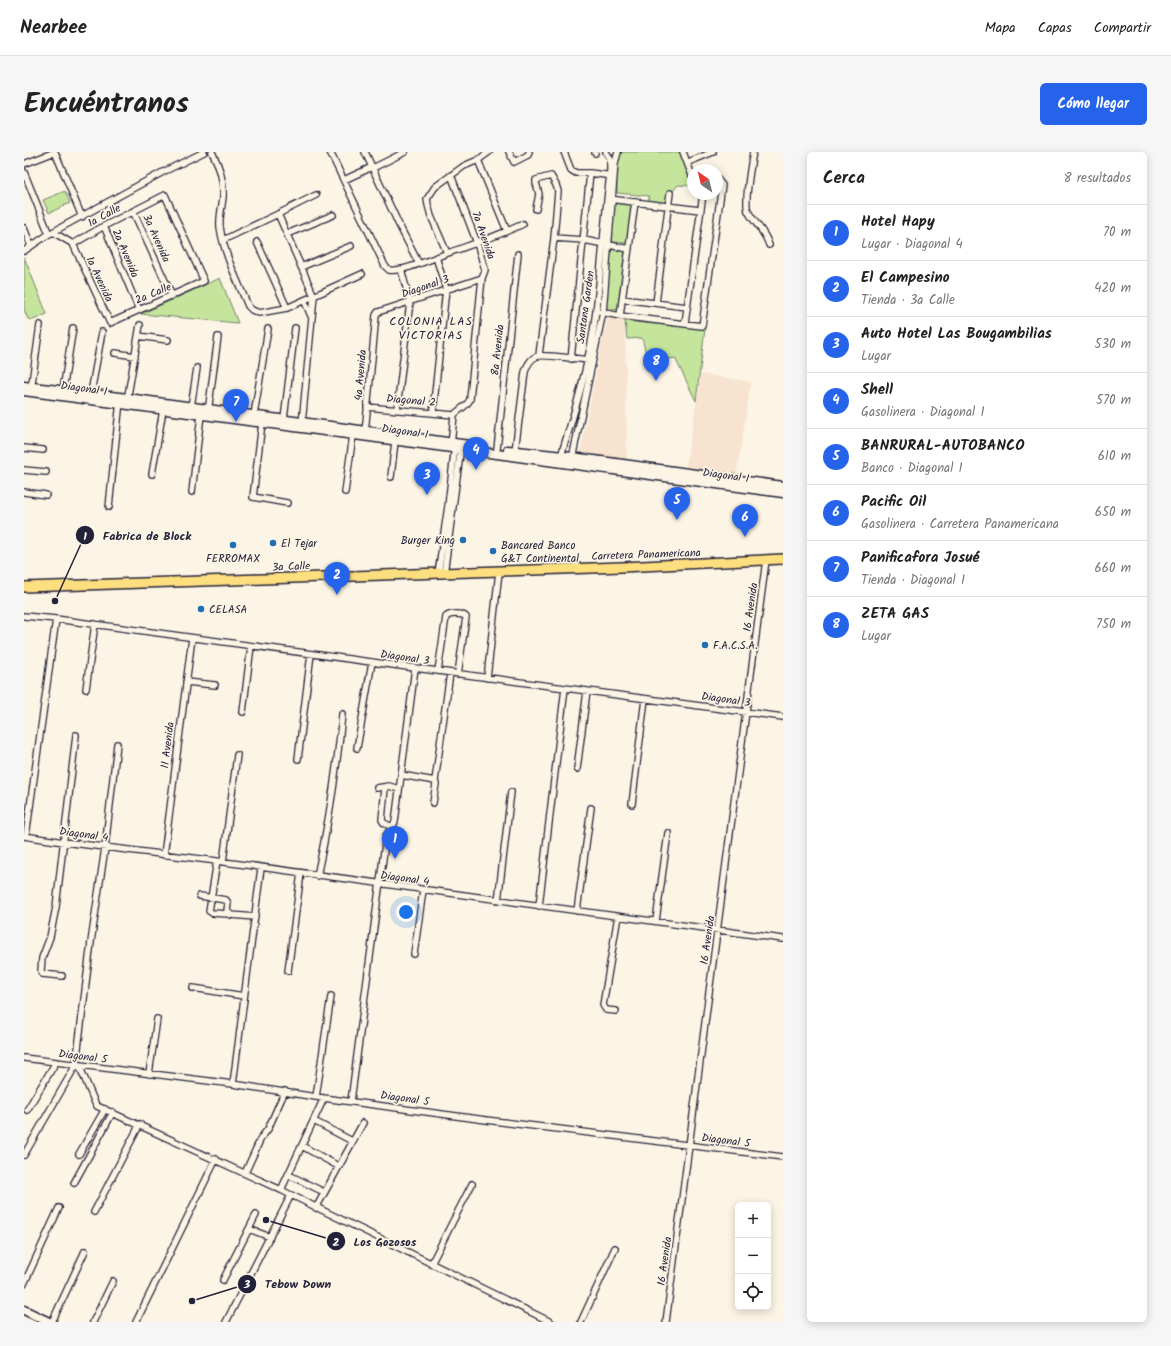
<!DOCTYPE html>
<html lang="es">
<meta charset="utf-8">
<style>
body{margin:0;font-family:Kalam,sans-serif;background:#f6f6f6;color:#222}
.controls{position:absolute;right:12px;bottom:12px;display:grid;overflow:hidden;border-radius:6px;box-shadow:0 2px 10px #0003}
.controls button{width:36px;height:36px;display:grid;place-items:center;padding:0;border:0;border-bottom:1px solid #e0e0e0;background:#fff;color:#222;font:20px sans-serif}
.compass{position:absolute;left:663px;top:12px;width:36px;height:36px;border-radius:50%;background:#fff;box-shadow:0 2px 10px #0003;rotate:325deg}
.you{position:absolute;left:382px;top:760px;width:14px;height:14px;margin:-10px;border:3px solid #fff;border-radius:50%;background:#1a73e8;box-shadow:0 0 0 6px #1a73e833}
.badge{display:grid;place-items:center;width:26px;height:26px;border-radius:50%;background:#2563eb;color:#fff;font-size:13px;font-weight:700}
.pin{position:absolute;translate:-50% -33px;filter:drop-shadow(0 1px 2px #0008)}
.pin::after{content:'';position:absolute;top:21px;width:14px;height:12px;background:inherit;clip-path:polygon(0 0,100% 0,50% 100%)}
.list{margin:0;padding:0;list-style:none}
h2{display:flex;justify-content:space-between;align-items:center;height:52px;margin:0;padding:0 16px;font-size:17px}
h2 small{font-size:13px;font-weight:400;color:#767676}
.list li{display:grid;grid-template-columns:26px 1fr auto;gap:12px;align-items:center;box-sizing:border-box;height:56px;padding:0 16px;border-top:1px solid #e0e0e0}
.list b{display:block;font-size:15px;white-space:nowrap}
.list p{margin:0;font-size:13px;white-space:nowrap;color:#767676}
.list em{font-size:13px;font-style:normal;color:#767676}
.icon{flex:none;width:22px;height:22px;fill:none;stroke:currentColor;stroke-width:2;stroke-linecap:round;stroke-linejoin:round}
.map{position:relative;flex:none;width:759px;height:1170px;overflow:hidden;border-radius:6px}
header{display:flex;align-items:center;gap:24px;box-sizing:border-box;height:56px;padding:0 20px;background:#fff;border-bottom:1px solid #e0e0e0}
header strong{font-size:19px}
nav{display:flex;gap:22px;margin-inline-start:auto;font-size:14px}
.intro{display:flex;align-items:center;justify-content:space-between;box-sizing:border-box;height:96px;padding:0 24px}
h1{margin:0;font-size:28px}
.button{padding:10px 18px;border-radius:6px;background:#2563eb;color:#fff;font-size:14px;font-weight:700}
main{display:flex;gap:24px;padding:0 24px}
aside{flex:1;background:#fff;border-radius:6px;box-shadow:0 2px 10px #0003}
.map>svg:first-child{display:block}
.built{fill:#f7e3cf}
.green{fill:#c5e49c;stroke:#74836c}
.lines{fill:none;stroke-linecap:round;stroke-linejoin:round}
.street-casing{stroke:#22223b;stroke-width:8}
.secondary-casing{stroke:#22223b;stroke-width:11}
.primary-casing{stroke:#22223b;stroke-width:12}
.street{stroke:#fcf5e5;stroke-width:5.5}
.secondary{stroke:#fcf5e5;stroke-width:8}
.primary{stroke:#fedf80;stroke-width:9}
.poi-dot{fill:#1f6fb2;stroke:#fcf5e5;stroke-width:1.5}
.labels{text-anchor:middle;stroke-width:3.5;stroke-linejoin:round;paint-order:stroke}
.street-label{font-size:11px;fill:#22223b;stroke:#fcf5e5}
.poi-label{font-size:11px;fill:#22223b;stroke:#fcf5e5;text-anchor:start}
.neighbourhood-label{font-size:12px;letter-spacing:1px;fill:#22223b;stroke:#fcf5e5}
.leader{fill:none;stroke:#22223b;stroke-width:1.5}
.callout-dot{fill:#22223b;stroke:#fcf5e5;stroke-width:1.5}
.mark-label{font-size:12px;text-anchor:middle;font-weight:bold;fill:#fff}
.callout-label{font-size:12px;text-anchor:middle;font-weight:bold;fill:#22223b;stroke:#fcf5e5;stroke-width:3.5;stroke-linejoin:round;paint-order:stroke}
</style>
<header>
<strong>Nearbee</strong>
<nav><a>Mapa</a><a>Capas</a><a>Compartir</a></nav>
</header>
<div class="intro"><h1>Encuéntranos</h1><a class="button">Cómo llegar</a></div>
<main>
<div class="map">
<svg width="759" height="1170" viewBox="0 0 759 1170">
<rect width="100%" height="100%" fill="#fcf5e5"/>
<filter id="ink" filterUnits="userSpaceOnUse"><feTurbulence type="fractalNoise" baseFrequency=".025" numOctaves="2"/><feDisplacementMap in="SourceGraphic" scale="8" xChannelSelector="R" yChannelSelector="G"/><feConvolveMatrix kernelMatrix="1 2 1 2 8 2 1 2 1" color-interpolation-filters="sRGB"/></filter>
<g filter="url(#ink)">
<path class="built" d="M583,165l18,4 2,139 -47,-7z
M677,222l50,8 -15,96 -51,-8z"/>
<path class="green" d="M594,0h66l9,25v9l-15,-1 -5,6h-5l-1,13 -18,-2v-6l-32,-3 -1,-36z
M41,39l5,12 -21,10 -6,-13z
M590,51l18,2 -5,38 -15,-1z
M587,96l14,2 -7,60 -12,-2z
M0,105l23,57 -14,6 -5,-1 -4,-9z
M196,126l18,45 -97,-9z
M601,169l80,8 -9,72 -21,-43 -27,4 -6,-24 -15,1z"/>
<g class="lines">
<defs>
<path id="street" d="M31,0l27,65
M188,0c7,13 12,30 11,45 -1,10 -4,20 -3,30 4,28 18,54 28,79l4,4 7,3 28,-5 75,-34
M306,0l55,114 4,4c15,2 44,-12 59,-17 25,-9 50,-17 75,-29
M341,0l34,73 20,39
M485,0l5,10 14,-7 1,-3
M540,0l7,18 5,3h14l23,3
M571,0v1
M659,0l10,26
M729,0c-2,12 -9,50 -5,59 6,12 17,20 21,34
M454,8l29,71
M667,9l22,-9
M0,12l31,-12
M349,16l32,-16
M0,20l25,62
M427,23l26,68 8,27 -3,8 -12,121c-2,7 -11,10 -16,16
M320,28l28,-13
M585,47l91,11
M512,57l3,-15 -3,-11v-3l15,-4 5,9 2,6 -4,47 -15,117
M109,59l39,85
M254,62l38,-19
M80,74l35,84
M0,76l7,18
M29,80l20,12 31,-18 61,-31 39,86 -94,42 -37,-79
M263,82l46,-19
M530,86l30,2 45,9
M199,88l55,-26 36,82 -12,128
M233,90l30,66
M0,99l25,-17 114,-62 41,-20
M423,101l-16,-37 -3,-11 -1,-6 8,-12 29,-21 14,-6 11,-8
M277,115l50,-21
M598,147l65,8
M280,148l7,16
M632,151l14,-110
M577,160l19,4 15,-114
M596,164l82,10 20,-141 -5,-6
M661,171l18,-129
M114,184l30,4
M91,201l20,3
M547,207l19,-186
M7,238l9,-65
M39,238l10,-62
M67,241l11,-61
M103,249l13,-76
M167,255l6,-39
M343,255l87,8
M373,257l13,-107 -9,-33
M184,260l10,-75
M409,260l13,-123 -10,-32
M230,263l14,-86
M260,267l11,-91
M238,271l-9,74 34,6
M341,281l11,-118 2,-3 104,-34
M427,293l3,-30
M0,296l19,2
M473,297l21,-195
M491,299l10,-79c2,-7 6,-14 13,-16 7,-2 43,4 53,4
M536,307c15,-48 30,-97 36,-148 6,-45 8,-91 14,-136v-17l-4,-6
M548,307l31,-147 12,-149 3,-11
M0,318l22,2
M128,322l11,-64
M367,325l4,-36
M0,340l22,3
M168,340l9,-77
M321,340l8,-57
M85,355l11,-106
M414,422l10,-68 7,-61
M420,422l17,-127
M0,464l32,3 359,49 368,49
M414,519l8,-54c4,-4 16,-4 20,0l-8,57
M463,526l12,-106
M162,530l29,3
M62,537l9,-65
M219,560l8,-66
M333,596l15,-86
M274,607l13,-105
M553,617l10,-78
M377,623l34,6 1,3 -3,19
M411,629l15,-108
M353,636l12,-2 10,3
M361,636l-3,32 2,3 8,4
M608,652l13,-105
M0,684l40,6 153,19 566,78
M2,684l30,-217
M140,703l28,-217
M193,709l-8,50 3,2 17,1
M199,710l14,-107
M293,724c12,-54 20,-107 25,-162
M176,744l26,4 2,3 -1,8 4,4 24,2
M474,749l13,-109
M515,754l26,-218
M553,759l14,-103
M632,769l12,-88
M390,802l9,-64
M264,819l13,-98
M38,824l-20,-2 -1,-3 1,-13 8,-21 6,-30 20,-172
M169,836l51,8
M592,859l-10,-1 -3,-5 15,-89
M0,906l209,26 83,13 170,23 297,37
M55,913l16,38 2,3 184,84 270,132
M125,922l8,-55
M209,932l28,-216
M292,945l15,-101
M327,949l35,-265 9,-14 20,-154
M3,958l29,-48
M290,969l38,20
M278,994l36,20
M55,1002l26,-45
M0,1003l52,-90 15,-123 14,-94 12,-104
M221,1021l16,-35 7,-9 17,-38
M265,1023l35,17
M50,1031l39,-71
M257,1038l43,-92
M292,1056l47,-85
M70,1060l46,-88
M225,1077l21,8
M407,1112l41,-80
M199,1128l33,-65
M0,1132l35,-76
M28,1170l33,-71
M69,1170l20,-41
M112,1170l80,-163
M202,1170l65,-127
M557,1170l34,-74
M642,1170c34,-254 65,-508 100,-762"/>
<path id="secondary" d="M0,234l104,12 341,47
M0,239l465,62 294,40
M484,298l64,7 211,29
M0,1158l25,12"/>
<path id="primary" d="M0,435l598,-20 161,-8"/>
</defs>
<use href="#street" class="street-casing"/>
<use href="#secondary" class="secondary-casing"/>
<use href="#primary" class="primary-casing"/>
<use href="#street" class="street"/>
<use href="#secondary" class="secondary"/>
<use href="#primary" class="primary"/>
</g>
</g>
<g class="poi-dot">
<circle cx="439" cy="388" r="4"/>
<circle cx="249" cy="391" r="4"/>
<circle cx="209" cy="393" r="4"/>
<circle cx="469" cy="399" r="4"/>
<circle cx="177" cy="457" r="4"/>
<circle cx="681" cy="493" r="4"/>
</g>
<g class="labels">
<g class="street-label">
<text transform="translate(80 63) rotate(-29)" y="4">1a Calle</text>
<text transform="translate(460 83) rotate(71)" y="4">7a Avenida</text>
<text transform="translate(133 86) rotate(66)" y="4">3a Avenida</text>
<text transform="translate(102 101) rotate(67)" y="4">2a Avenida</text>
<text transform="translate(76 127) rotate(65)" y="4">1a Avenida</text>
<text transform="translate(401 134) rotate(-19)" y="4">Diagonal 3</text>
<text transform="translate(129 141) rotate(-23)" y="4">2a Calle</text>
<text transform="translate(561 155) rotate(-82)" y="4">Santana Garden</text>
<text transform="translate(473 198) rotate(-84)" y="4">8a Avenida</text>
<text transform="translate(336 223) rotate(-85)" y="4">4a Avenida</text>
<text transform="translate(60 236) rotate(8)" y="4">Diagonal 1</text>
<text transform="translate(387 248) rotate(5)" y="4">Diagonal 2</text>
<text transform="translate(381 279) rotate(8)" y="4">Diagonal 1</text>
<text transform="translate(702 323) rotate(8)" y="4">Diagonal 1</text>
<text transform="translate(622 402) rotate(-2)" y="4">Carretera Panamericana</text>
<text transform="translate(267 414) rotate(-2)" y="4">3a Calle</text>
<text transform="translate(726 455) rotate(-82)" y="4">16 Avenida</text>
<text transform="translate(381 505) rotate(8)" y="4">Diagonal 3</text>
<text transform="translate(702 547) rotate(8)" y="4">Diagonal 3</text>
<text transform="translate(143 593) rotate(-83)" y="4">11 Avenida</text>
<text transform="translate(60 682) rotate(8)" y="4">Diagonal 4</text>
<text transform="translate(381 726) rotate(8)" y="4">Diagonal 4</text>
<text transform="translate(683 788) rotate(-82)" y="4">16 Avenida</text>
<text transform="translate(59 904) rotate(7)" y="4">Diagonal 5</text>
<text transform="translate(381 946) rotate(8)" y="4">Diagonal 5</text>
<text transform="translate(702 988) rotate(7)" y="4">Diagonal 5</text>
<text transform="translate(640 1109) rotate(-82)" y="4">16 Avenida</text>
</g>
<g class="poi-label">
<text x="431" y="392" text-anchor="end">Burger King</text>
<text x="257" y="395">El Tejar</text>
<text x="477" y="397">Bancared Banco<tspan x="477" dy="13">G&amp;T Continental</tspan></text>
<text x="209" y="410" text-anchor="middle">FERROMAX</text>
<text x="185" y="461">CELASA</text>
<text x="689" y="497">F.A.C.S.A.</text>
</g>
<g class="neighbourhood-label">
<text x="407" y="173">COLONIA LAS<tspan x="407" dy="14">VICTORIAS</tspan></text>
</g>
</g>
<path class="leader" d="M31 449L61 383M242 1068L312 1089M168 1149L223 1132"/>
<g class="callout-dot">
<circle cx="31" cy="449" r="4"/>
<circle cx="242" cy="1068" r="4"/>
<circle cx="168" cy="1149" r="4"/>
<circle cx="61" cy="383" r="10"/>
<circle cx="312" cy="1089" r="10"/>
<circle cx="223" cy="1132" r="10"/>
</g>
<g class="mark-label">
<text x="61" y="388">1</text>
<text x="312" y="1094">2</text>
<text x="223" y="1136">3</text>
</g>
<g class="callout-label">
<text x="123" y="388">Fabrica de Block</text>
<text x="361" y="1094">Los Gozosos</text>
<text x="274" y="1136">Tebow Down</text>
</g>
</svg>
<div class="controls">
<button>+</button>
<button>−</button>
<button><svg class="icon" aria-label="locate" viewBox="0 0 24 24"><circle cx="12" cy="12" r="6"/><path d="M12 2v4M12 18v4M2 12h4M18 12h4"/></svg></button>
</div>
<svg class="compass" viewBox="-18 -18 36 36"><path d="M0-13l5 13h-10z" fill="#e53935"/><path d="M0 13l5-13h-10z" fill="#767676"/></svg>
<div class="you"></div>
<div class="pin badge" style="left:371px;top:707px">1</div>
<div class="pin badge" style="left:313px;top:443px">2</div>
<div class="pin badge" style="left:403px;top:343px">3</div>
<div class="pin badge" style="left:452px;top:318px">4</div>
<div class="pin badge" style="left:653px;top:368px">5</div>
<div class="pin badge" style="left:721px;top:385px">6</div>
<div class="pin badge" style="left:212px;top:270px">7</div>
<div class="pin badge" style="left:632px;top:229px">8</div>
</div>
<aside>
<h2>Cerca<small>8 resultados</small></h2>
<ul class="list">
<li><span class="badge">1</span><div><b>Hotel Hapy</b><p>Lugar · Diagonal 4</p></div><em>70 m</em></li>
<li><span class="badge">2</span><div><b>El Campesino</b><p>Tienda · 3a Calle</p></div><em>420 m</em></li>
<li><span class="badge">3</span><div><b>Auto Hotel Las Bougambilias</b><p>Lugar</p></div><em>530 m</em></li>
<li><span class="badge">4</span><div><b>Shell</b><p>Gasolinera · Diagonal 1</p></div><em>570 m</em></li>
<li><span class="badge">5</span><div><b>BANRURAL-AUTOBANCO</b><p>Banco · Diagonal 1</p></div><em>610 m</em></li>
<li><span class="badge">6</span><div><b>Pacific Oil</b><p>Gasolinera · Carretera Panamericana</p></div><em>650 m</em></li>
<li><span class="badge">7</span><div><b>Panificafora Josué</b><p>Tienda · Diagonal 1</p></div><em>660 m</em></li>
<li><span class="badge">8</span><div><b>ZETA GAS</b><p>Lugar</p></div><em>750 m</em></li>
</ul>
</aside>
</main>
